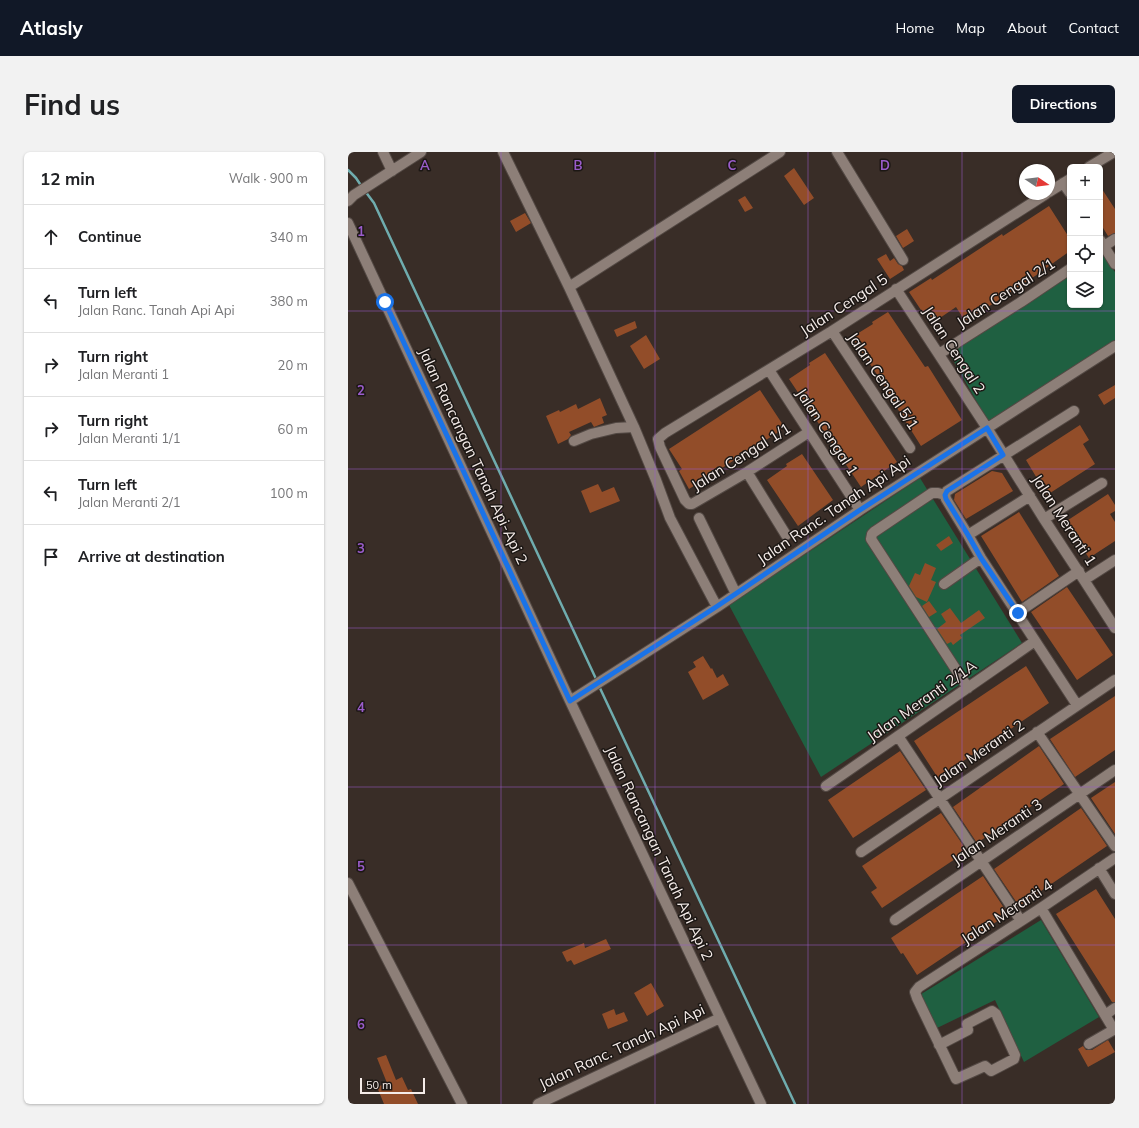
<!DOCTYPE html>
<meta charset="utf-8">
<style>
body{margin:0;font-family:Mulish,sans-serif;background:#f2f2f2;color:#202124}
.controls{position:absolute;right:12px;top:12px;display:grid;overflow:hidden;border-radius:6px;box-shadow:0 1px 3px #0004}
.controls button{width:36px;height:36px;display:grid;place-items:center;padding:0;border:0;border-bottom:1px solid #e0e0e0;background:#fff;color:#202124;font:20px sans-serif}
.compass{position:absolute;left:671px;top:12px;width:36px;height:36px;border-radius:50%;background:#fff;box-shadow:0 1px 3px #0004;rotate:103deg}
.scale{position:absolute;left:12px;bottom:10px;width:65px;box-sizing:border-box;padding-left:4px;border:2px solid #f5ece9;border-top:0;font-size:11px;line-height:14px;white-space:nowrap;color:#f5ece9;-webkit-text-stroke:3px #1c1714;paint-order:stroke}
.stop{position:absolute;width:12px;height:12px;margin:-9px;border:3px solid #1a73e8;border-radius:50%;background:#fff}
.stop.end{background:#1a73e8;border-color:#fff;box-shadow:0 1px 4px #0008}
.list{margin:0;padding:0;list-style:none}
h2{display:flex;justify-content:space-between;align-items:center;height:52px;margin:0;padding:0 16px;font-size:17px}
h2 small{font-size:13px;font-weight:400;color:#757577}
.list li{display:grid;grid-template-columns:26px 1fr auto;gap:12px;align-items:center;box-sizing:border-box;height:64px;padding:0 16px;border-top:1px solid #e0e0e0}
.list b{display:block;font-size:15px;white-space:nowrap}
.list p{margin:0;font-size:13px;white-space:nowrap;color:#757577}
.list em{font-size:13px;font-style:normal;color:#757577}
.icon{flex:none;width:22px;height:22px;fill:none;stroke:currentColor;stroke-width:2;stroke-linecap:round;stroke-linejoin:round}
.map{position:relative;flex:none;width:767px;height:952px;overflow:hidden;border-radius:6px}
header{display:flex;align-items:center;gap:24px;box-sizing:border-box;height:56px;padding:0 20px;background:#111827;color:#fff}
header strong{font-size:19px}
nav{display:flex;gap:22px;margin-inline-start:auto;font-size:14px}
.intro{display:flex;align-items:center;justify-content:space-between;box-sizing:border-box;height:96px;padding:0 24px}
h1{margin:0;font-size:28px}
.button{padding:10px 18px;border-radius:6px;background:#111827;color:#fff;font-size:14px;font-weight:700}
main{display:flex;gap:24px;padding:0 24px}
aside{flex:1;background:#fff;border-radius:6px;box-shadow:0 1px 3px #0004}
.map>svg:first-child{display:block}
.green{fill:#1f6041}
.lines{fill:none;stroke-linecap:round;stroke-linejoin:round}
.stream{stroke:#6facae;stroke-width:2.5}
.building{fill:#924d29}
.minor-casing{stroke:#534944;stroke-width:12}
.minor{stroke:#8d7f78;stroke-width:10}
.route{stroke:#1a73e8;stroke-width:5}
.grid{fill:none;stroke:#9a5cca;stroke-width:1;stroke-opacity:0.55}
.labels{text-anchor:middle;stroke-width:3;stroke-linejoin:round;paint-order:stroke}
.street-label{font-size:15px;fill:#f5ece9;stroke:#1c1714}
.grid-label{font-size:13px;text-anchor:middle;font-weight:bold;fill:#9a5cca;stroke:#1c1714;stroke-width:3;stroke-linejoin:round;paint-order:stroke}
</style>
<header>
<strong>Atlasly</strong>
<nav><a>Home</a><a>Map</a><a>About</a><a>Contact</a></nav>
</header>
<div class="intro"><h1>Find us</h1><a class="button">Directions</a></div>
<main>
<aside>
<h2>12 min<small>Walk · 900 m</small></h2>
<ul class="list">
<li><svg class="icon" aria-label="ahead" viewBox="0 0 24 24"><path d="M12 20V5M6 11l6-6 6 6"/></svg><div><b>Continue</b></div><em>340 m</em></li>
<li><svg class="icon" aria-label="left" viewBox="0 0 24 24"><path d="M17 20v-9H6M10 6l-5 5 5 5"/></svg><div><b>Turn left</b><p>Jalan Ranc. Tanah Api Api</p></div><em>380 m</em></li>
<li><svg class="icon" aria-label="right" viewBox="0 0 24 24"><path d="M7 20v-9h11M14 6l5 5-5 5"/></svg><div><b>Turn right</b><p>Jalan Meranti 1</p></div><em>20 m</em></li>
<li><svg class="icon" aria-label="right" viewBox="0 0 24 24"><path d="M7 20v-9h11M14 6l5 5-5 5"/></svg><div><b>Turn right</b><p>Jalan Meranti 1/1</p></div><em>60 m</em></li>
<li><svg class="icon" aria-label="left" viewBox="0 0 24 24"><path d="M17 20v-9H6M10 6l-5 5 5 5"/></svg><div><b>Turn left</b><p>Jalan Meranti 2/1</p></div><em>100 m</em></li>
<li><svg class="icon" aria-label="arrive" viewBox="0 0 24 24"><path d="M6 21V4h12l-3 4 3 4H6"/></svg><div><b>Arrive at destination</b></div></li>
</ul>
</aside>
<div class="map">
<svg width="767" height="952" viewBox="0 0 767 952">
<rect width="100%" height="100%" fill="#392d27"/>
<path class="green" d="M755,103l12,17v70l-126,81 -40,-70 121,-77v29h30v-48z
M572,326l102,165 -201,134 -92,-172z
M693,768l58,97 -75,45 -29,-62 -60,29 -17,-33z"/>
<g class="lines">
<path class="stream" d="M0,18l8,8 6,9
M17,39l9,12 223,478
M251,534l196,418"/>
</g>
<path class="building" d="M446,16l20,30 -10,7 -20,-29z
M752,34l15,23v24l-7,3 -8,-13z
M397,44l8,12 -8,4 -7,-12z
M701,54l21,33v12l-35,25 -47,31 -1,-1 -22,15 -9,-14 -22,15 -8,-12 -3,3 -14,-21 22,-14 1,2 70,-46 1,2z
M177,61l6,10 -15,9 -6,-11z
M559,77l7,12 -11,7 -7,-12z
M538,102l4,7 4,-3 4,6 4,2 2,4 -14,9 -13,-20z
M540,160l37,55 3,-1 34,54 -41,26 -34,-54 1,-1 -36,-54 21,-13 -1,-2z
M287,169l2,7 -20,9 -3,-7z
M298,183l14,24 -16,10 -14,-23z
M477,201l72,109 -36,25 -72,-108 21,-14 -1,-2z
M767,233v13l-11,7 -6,-10z
M412,238l25,38 -96,61 -10,-18 3,-2 -13,-20z
M252,246l7,17 -5,2 2,6 -10,4 -3,-5 -22,10 2,3 -3,4 -10,5 -12,-28 13,-6 1,2 16,-8 2,5z
M732,273l9,15 -6,4 12,20 -48,31 -21,-35z
M454,302l31,46 -35,26 -31,-46 20,-14 -1,-2z
M644,319l10,2 11,18 -47,28 -12,-19 1,-6z
M250,332l4,8 12,-5 6,14 -30,12 -9,-22z
M760,342l7,11v6l-5,3 5,8v19l-26,17 -24,-36z
M671,360l40,64 -37,26 -41,-66z
M601,384l4,7 -12,8 -5,-6z
M577,411l11,5 -5,12 5,2 -9,20 -11,-5 -7,-11 6,-13 5,2z
M719,435l46,68 -36,25 -46,-68z
M581,449l8,11 -8,5 -7,-11z
M602,456l11,15 18,-13 6,8 -25,17 2,3 -9,7 -2,-3 -4,2 -10,-15 9,-7 -5,-8z
M355,504l8,13 1,-1 5,10 6,-4 6,11 -26,15 -15,-28 8,-5 -3,-5z
M678,514l23,37 -111,75 -24,-37z
M767,544v54l-40,27 -25,-38z
M691,594l25,38 -87,59 -24,-36z
M552,599l26,39 -73,48 -25,-38z
M767,630v52l-24,-36z
M733,656l26,38 -88,60 -25,-37z
M593,661l26,38 -85,57 -11,-16 6,-4 -15,-22z
M635,724l25,38 -91,61 -14,-22 -2,1 -10,-16z
M748,737l19,30v83h-3l-56,-88z
M258,787l5,10 -37,16 -3,-5 -4,2 -5,-10 22,-9 1,5z
M303,831l13,23 -17,10 -13,-23z
M266,857l2,6 8,-3 4,9 -20,8 -6,-15z
M760,888l7,12 -27,15 -10,-18 5,-3 3,4h6z
M38,903l10,25 6,-3 6,13 3,-1 7,15h-34l-7,-17 10,-4 -10,-25z"/>
<g class="lines">
<defs>
<path id="minor" d="M35,0l9,19
M155,0l66,135 65,140 22,53 14,38 47,89
M489,0l66,108
M741,15l25,-15
M715,31l7,10
M701,40l21,-13
M0,49l6,-6 67,-43
M0,71l222,478 191,403
M752,88l15,24
M752,97l15,-10
M221,135l211,-135
M548,137l91,139 57,91 40,61 31,48
M484,179l78,117
M591,202l82,-52 49,-33
M421,218l91,140
M461,280l-62,40 -55,32h-3l-4,-4 -25,-53 -2,-8 7,-6 167,-102 214,-137
M226,289l17,-7 25,-6 18,-1
M399,320l39,63
M597,343l-7,-2h-6l-58,39 -2,2 -1,5 97,149
M597,343l1,4 22,36 13,23 96,147
M597,343l2,-4 127,-80
M351,366l37,76
M696,367l58,-36
M620,383l62,-39
M736,428l31,-20
M596,432l37,-26
M669,461l62,-42
M222,549l147,-94 143,-97 255,-164
M689,580l78,114
M550,584l123,185
M478,634l209,-145
M513,700l254,-172
M751,716l16,26
M0,731l114,221
M693,756l73,122
M547,768l220,-150
M757,863l10,-7
M741,892l26,-15
M591,893l29,-15 -1,-6 25,-13 4,3 19,41 -1,4 -23,12 -6,-5 -29,13 -39,-81 -2,-6 4,-5 122,-79 74,-50
M190,952l182,-86"/>
</defs>
<use href="#minor" class="minor-casing"/>
<use href="#minor" class="minor"/>
</g>
<g class="lines">
<path class="route" d="M37,150l185,399 146,-94 144,-97 127,-82 16,27 -56,36 -2,4 1,4 22,36 13,23 37,55"/>
</g>
<path class="grid" d="M153,0v952M307,0v952M460,0v952M614,0v952M0,159h767M0,317h767M0,476h767M0,635h767M0,793h767"/>
<g class="labels">
<g class="street-label">
<text transform="translate(658 141) rotate(-33)" y="5">Jalan Cengal 2/1</text>
<text transform="translate(496 153) rotate(-33)" y="5">Jalan Cengal 5</text>
<text transform="translate(606 198) rotate(57)" y="5">Jalan Cengal 2</text>
<text transform="translate(535 229) rotate(56)" y="5">Jalan Cengal 5/1</text>
<text transform="translate(479 280) rotate(57)" y="5">Jalan Cengal 1</text>
<text transform="translate(125 304) rotate(65)" y="5">Jalan Rancangan Tanah Api-Api 2</text>
<text transform="translate(393 305) rotate(-32)" y="5">Jalan Cengal 1/1</text>
<text transform="translate(486 358) rotate(-34)" y="5">Jalan Ranc. Tanah Api Api</text>
<text transform="translate(716 368) rotate(57)" y="5">Jalan Meranti 1</text>
<text transform="translate(574 549) rotate(-35)" y="5">Jalan Meranti 2/1A</text>
<text transform="translate(631 601) rotate(-34)" y="5">Jalan Meranti 2</text>
<text transform="translate(649 680) rotate(-34)" y="5">Jalan Meranti 3</text>
<text transform="translate(311 701) rotate(65)" y="5">Jalan Rancangan Tanah Api Api 2</text>
<text transform="translate(659 760) rotate(-33)" y="5">Jalan Meranti 4</text>
<text transform="translate(274 895) rotate(-25)" y="5">Jalan Ranc. Tanah Api Api</text>
</g>
</g>
<g class="grid-label">
<text x="77" y="18">A</text>
<text x="230" y="18">B</text>
<text x="384" y="18">C</text>
<text x="537" y="18">D</text>
<text x="13" y="84">1</text>
<text x="13" y="243">2</text>
<text x="13" y="401">3</text>
<text x="13" y="560">4</text>
<text x="13" y="719">5</text>
<text x="13" y="877">6</text>
</g>
</svg>
<div class="controls">
<button>+</button>
<button>−</button>
<button><svg class="icon" aria-label="locate" viewBox="0 0 24 24"><circle cx="12" cy="12" r="6"/><path d="M12 2v4M12 18v4M2 12h4M18 12h4"/></svg></button>
<button><svg class="icon" aria-label="layers" viewBox="0 0 24 24"><path d="M12 4l9 5-9 5-9-5zM3 14l9 5 9-5"/></svg></button>
</div>
<svg class="compass" viewBox="-18 -18 36 36"><path d="M0-13l5 13h-10z" fill="#e53935"/><path d="M0 13l5-13h-10z" fill="#757577"/></svg>
<div class="scale">50 m</div>
<div class="stop" style="left:37px;top:150px"></div>
<div class="stop end" style="left:670px;top:461px"></div>
</div>
</main>
